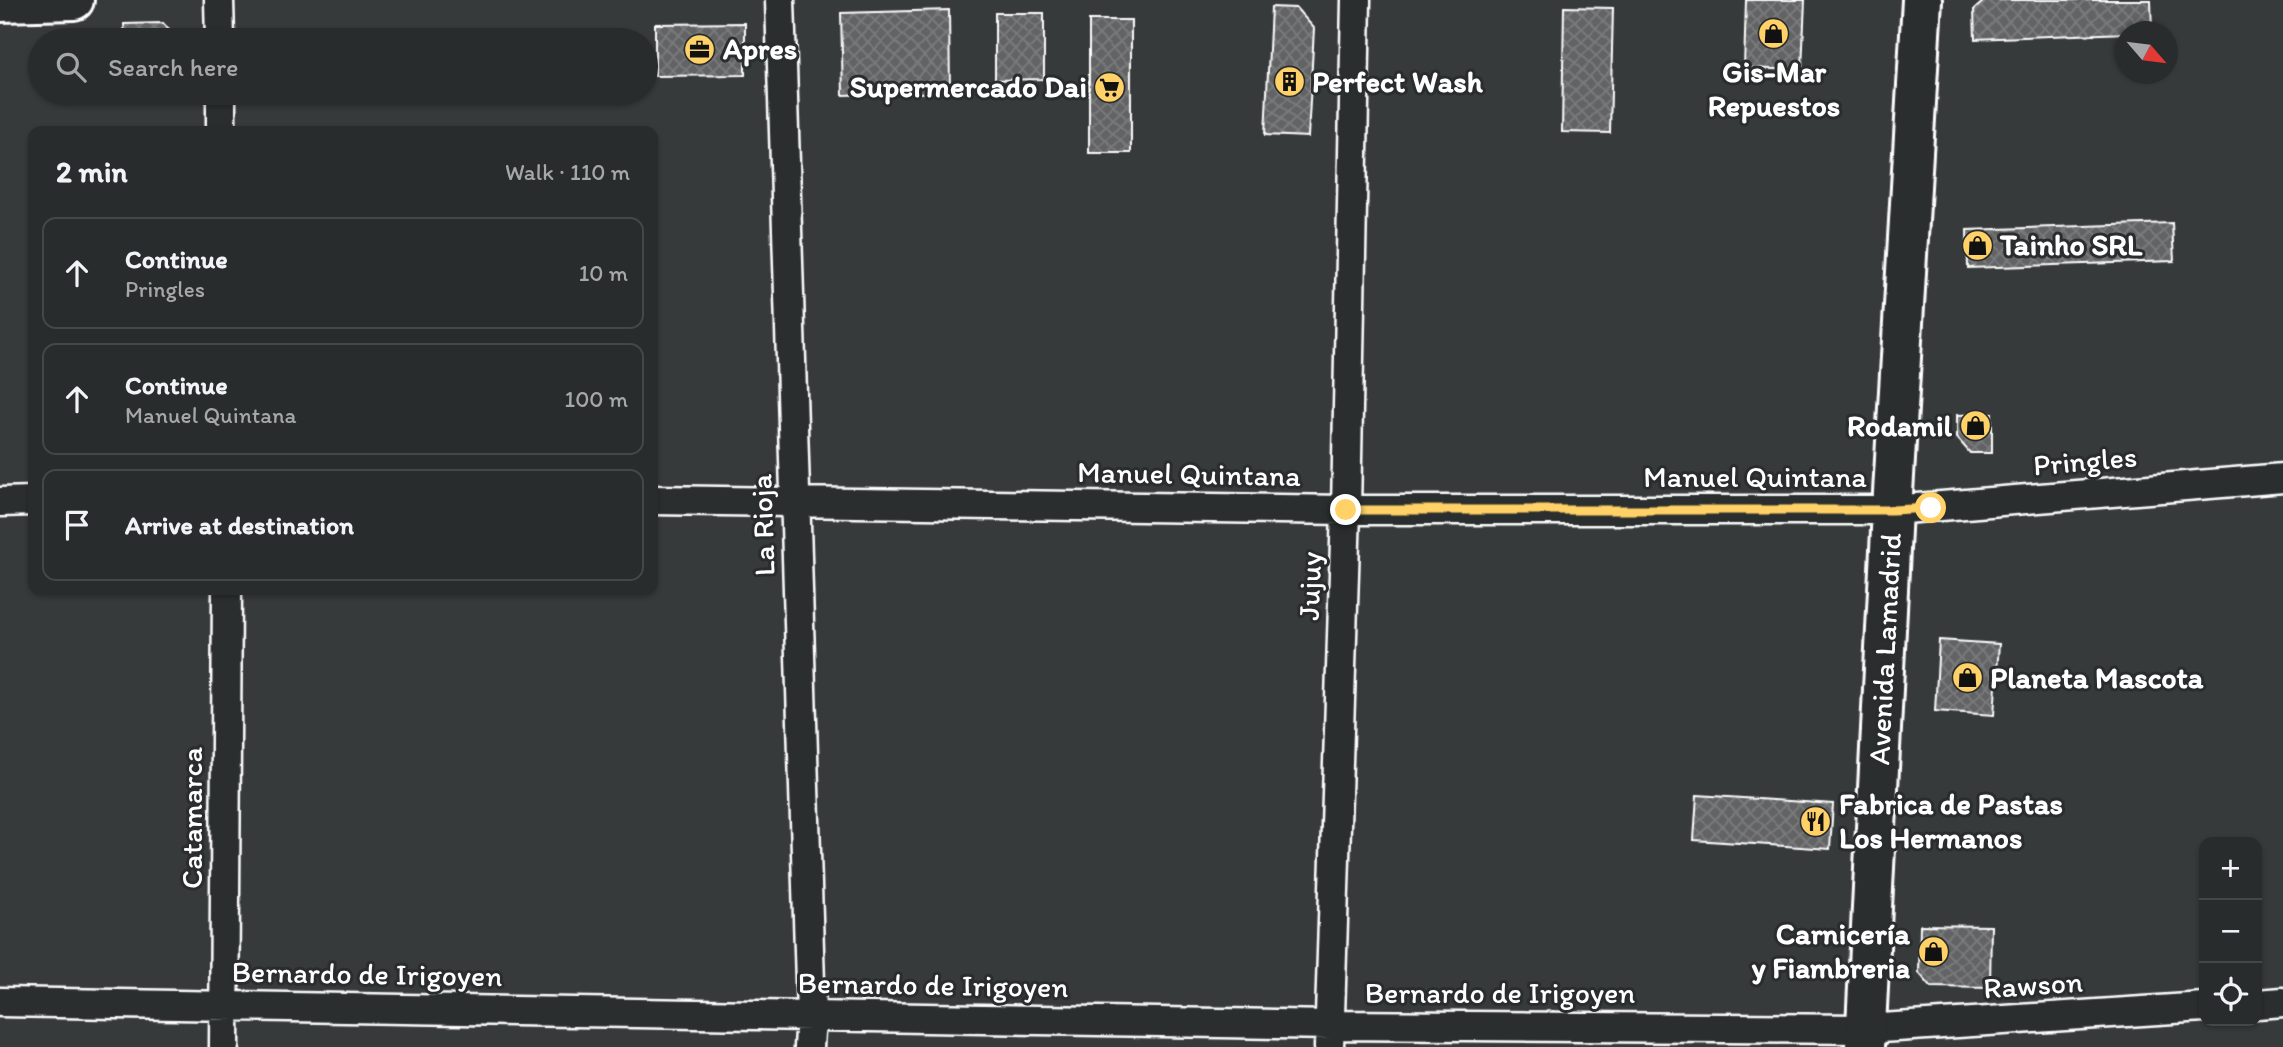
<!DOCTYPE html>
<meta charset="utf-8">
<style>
body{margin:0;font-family:Itim,sans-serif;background:#353838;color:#f1f3f6}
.controls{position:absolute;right:21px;bottom:21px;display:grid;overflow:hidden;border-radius:14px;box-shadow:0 2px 5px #0004}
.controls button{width:63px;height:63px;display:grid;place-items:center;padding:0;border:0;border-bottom:2px solid #454848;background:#292c2c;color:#f1f3f6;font:35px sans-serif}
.compass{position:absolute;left:2115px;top:21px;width:63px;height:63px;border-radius:50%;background:#292c2c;box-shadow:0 2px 5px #0004;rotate:118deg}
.stop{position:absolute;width:21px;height:21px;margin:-16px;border:5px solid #ffd166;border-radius:50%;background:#fff}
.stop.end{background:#ffd166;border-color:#fff;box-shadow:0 2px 7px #0008}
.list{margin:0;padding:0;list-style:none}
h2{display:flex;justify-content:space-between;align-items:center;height:91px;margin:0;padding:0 28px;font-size:30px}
h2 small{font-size:23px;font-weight:400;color:#a5a7a9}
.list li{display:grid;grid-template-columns:46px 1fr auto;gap:21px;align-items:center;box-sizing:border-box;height:112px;margin:0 14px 14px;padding:0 14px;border:2px solid #454848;border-radius:14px}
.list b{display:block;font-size:26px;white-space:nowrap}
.list p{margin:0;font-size:23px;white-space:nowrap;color:#a5a7a9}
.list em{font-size:23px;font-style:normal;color:#a5a7a9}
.icon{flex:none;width:38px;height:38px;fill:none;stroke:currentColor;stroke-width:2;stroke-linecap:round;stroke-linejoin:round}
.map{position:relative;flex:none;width:2283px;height:1047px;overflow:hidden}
.search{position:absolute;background:#292c2c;box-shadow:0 2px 5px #0004;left:28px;top:28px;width:630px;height:77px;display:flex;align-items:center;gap:18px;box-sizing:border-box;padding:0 24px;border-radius:38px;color:#a5a7a9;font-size:26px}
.panel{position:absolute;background:#292c2c;box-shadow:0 2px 5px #0004;left:28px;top:126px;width:630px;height:469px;border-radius:14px}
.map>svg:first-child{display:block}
.building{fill:url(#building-cross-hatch);stroke:#fff;stroke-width:2}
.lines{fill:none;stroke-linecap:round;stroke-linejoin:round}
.street-casing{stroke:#fff;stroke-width:33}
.secondary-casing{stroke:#fff;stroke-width:44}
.street{stroke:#2a2d2e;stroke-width:28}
.secondary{stroke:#2a2d2e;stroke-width:38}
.route{stroke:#ffd166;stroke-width:9}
.labels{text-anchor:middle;stroke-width:6;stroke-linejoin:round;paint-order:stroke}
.poi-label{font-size:30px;font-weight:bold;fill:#fff;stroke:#2a2d2e;text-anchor:start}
.street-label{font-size:30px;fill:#fff;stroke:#2a2d2e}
</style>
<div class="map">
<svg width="2283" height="1047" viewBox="0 0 2283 1047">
<defs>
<pattern id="building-cross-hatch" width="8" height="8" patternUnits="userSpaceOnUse" patternTransform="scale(1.75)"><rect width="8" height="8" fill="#636465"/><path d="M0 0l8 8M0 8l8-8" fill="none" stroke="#7a7b7c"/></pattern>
</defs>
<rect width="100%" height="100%" fill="#373a3b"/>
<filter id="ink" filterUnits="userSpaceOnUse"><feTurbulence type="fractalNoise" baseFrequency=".0143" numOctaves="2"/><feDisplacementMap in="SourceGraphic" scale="14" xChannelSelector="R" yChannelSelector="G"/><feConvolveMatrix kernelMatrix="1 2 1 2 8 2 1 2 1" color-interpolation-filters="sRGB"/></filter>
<g filter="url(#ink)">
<path class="building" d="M1746,0h59l-3,70 -58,-2z
M1985,0h166l1,32 -177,7 -1,-29z
M1271,7l25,1 18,20 -6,109 -43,-2z
M1564,7l49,1 -3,125 -48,-1z
M949,10l1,82 -107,3 -2,-82z
M995,13h49v66l-49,1z
M1089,20h42v133h-42z
M163,23l15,17h-53l-1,-16z
M745,23v52l-90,1v-52z
M2172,223l2,38 -206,7 -1,-38z
M1992,414v39h-22l-13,-15v-23z
M1939,640l60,4 -5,71 -59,-4z
M1697,795l136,9 -3,45 -136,-9z
M1920,925l71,1 -1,62 -59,-1 -12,-14z"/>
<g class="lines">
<defs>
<path id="street" d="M219,0l1,40
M780,0l31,1016 -2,31
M221,93v38
M653,500l693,10h546l391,-32
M0,502l33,-1
M0,1002l1331,23 535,4 338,-22
M2257,1004l26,-2
M224,1047l3,-457
M1329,1047l17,-537 10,-510"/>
<path id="secondary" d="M0,2l74,-2
M1865,1047l27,-537 30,-510"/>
</defs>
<use href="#street" class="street-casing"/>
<use href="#secondary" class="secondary-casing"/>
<use href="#street" class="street"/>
<use href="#secondary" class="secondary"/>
</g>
</g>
<g class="lines" filter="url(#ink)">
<path class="route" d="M1346,510h546l39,-2"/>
</g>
<defs>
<symbol id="shop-disc" viewBox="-11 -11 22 22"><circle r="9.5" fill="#ffd166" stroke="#2a2d2e"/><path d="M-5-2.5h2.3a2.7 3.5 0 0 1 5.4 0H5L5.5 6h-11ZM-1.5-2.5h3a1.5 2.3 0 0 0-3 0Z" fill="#111"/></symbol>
<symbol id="office-disc" viewBox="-11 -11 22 22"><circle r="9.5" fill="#ffd166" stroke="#2a2d2e"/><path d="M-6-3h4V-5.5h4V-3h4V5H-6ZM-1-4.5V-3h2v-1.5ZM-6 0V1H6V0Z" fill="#111"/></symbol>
<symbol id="building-disc" viewBox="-11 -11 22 22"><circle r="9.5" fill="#ffd166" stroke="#2a2d2e"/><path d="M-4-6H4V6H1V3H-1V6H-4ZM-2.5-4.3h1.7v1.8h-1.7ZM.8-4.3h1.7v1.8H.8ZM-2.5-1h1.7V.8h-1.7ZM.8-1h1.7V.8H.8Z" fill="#111"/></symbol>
<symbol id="supermarket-disc" viewBox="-11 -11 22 22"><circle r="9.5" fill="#ffd166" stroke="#2a2d2e"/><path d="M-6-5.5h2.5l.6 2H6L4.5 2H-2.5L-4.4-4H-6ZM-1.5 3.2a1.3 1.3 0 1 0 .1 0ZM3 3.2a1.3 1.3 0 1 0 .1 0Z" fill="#111"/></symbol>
<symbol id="restaurant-disc" viewBox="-11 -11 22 22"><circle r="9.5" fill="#ffd166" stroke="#2a2d2e"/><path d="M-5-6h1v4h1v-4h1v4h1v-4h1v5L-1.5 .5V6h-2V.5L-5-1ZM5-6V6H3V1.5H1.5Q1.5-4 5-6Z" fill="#111"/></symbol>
</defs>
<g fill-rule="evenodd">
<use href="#shop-disc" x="1756" y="16" width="35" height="35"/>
<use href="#office-disc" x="682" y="32" width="35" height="35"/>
<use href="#building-disc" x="1272" y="64" width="35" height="35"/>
<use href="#supermarket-disc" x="1092" y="70" width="35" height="35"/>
<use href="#shop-disc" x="1960" y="228" width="35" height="35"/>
<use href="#shop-disc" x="1958" y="408" width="35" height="35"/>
<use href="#shop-disc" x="1950" y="660" width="35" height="35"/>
<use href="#restaurant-disc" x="1798" y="804" width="35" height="35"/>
<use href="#shop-disc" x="1916" y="934" width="35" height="35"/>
</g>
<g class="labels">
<g class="poi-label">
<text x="723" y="59">Apres</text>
<text x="1774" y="82" text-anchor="middle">Gis-Mar<tspan x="1774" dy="34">Repuestos</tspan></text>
<text x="1312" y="92">Perfect Wash</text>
<text x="1087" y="97" text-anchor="end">Supermercado Dai</text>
<text x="2000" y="255">Tainho SRL</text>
<text x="1952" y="436" text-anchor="end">Rodamil</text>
<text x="1990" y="688">Planeta Mascota</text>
<text x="1839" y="814">Fabrica de Pastas<tspan x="1839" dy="34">Los Hermanos</tspan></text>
<text x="1910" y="944" text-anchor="end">Carnicería<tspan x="1910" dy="34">y Fiambreria</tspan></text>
</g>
<g class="street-label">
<text transform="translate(2085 461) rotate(-5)" y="10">Pringles</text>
<text transform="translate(1189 474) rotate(1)" y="10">Manuel Quintana</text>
<text x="1755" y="487">Manuel Quintana</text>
<text transform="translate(763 525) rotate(-92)" y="10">La Rioja</text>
<text transform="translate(1310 586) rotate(-88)" y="10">Jujuy</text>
<text transform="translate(1885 649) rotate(-87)" y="10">Avenida Lamadrid</text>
<text transform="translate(192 818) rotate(-90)" y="10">Catamarca</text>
<text transform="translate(367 974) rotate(1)" y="10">Bernardo de Irigoyen</text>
<text transform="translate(933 985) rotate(1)" y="10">Bernardo de Irigoyen</text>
<text transform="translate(2033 985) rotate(-4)" y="10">Rawson</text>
<text x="1500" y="1003">Bernardo de Irigoyen</text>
</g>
</g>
</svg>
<div class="controls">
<button>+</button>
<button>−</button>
<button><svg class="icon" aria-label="locate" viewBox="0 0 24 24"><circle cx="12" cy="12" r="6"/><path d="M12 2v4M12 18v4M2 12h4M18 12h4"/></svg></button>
</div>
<svg class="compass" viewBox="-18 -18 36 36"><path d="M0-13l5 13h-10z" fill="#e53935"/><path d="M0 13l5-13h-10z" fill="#a5a7a9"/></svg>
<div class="stop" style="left:1931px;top:508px"></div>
<div class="stop end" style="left:1346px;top:510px"></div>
<div class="search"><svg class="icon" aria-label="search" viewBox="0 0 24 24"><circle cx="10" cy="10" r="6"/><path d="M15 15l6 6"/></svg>Search here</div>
<section class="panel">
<h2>2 min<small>Walk · 110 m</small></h2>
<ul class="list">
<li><svg class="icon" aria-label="ahead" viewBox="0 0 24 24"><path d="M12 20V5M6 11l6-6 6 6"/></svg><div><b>Continue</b><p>Pringles</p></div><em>10 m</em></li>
<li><svg class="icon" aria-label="ahead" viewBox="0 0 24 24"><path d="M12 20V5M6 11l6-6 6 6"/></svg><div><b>Continue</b><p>Manuel Quintana</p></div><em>100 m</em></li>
<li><svg class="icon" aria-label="arrive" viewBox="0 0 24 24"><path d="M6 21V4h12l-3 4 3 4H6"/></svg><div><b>Arrive at destination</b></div></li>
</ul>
</section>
</div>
